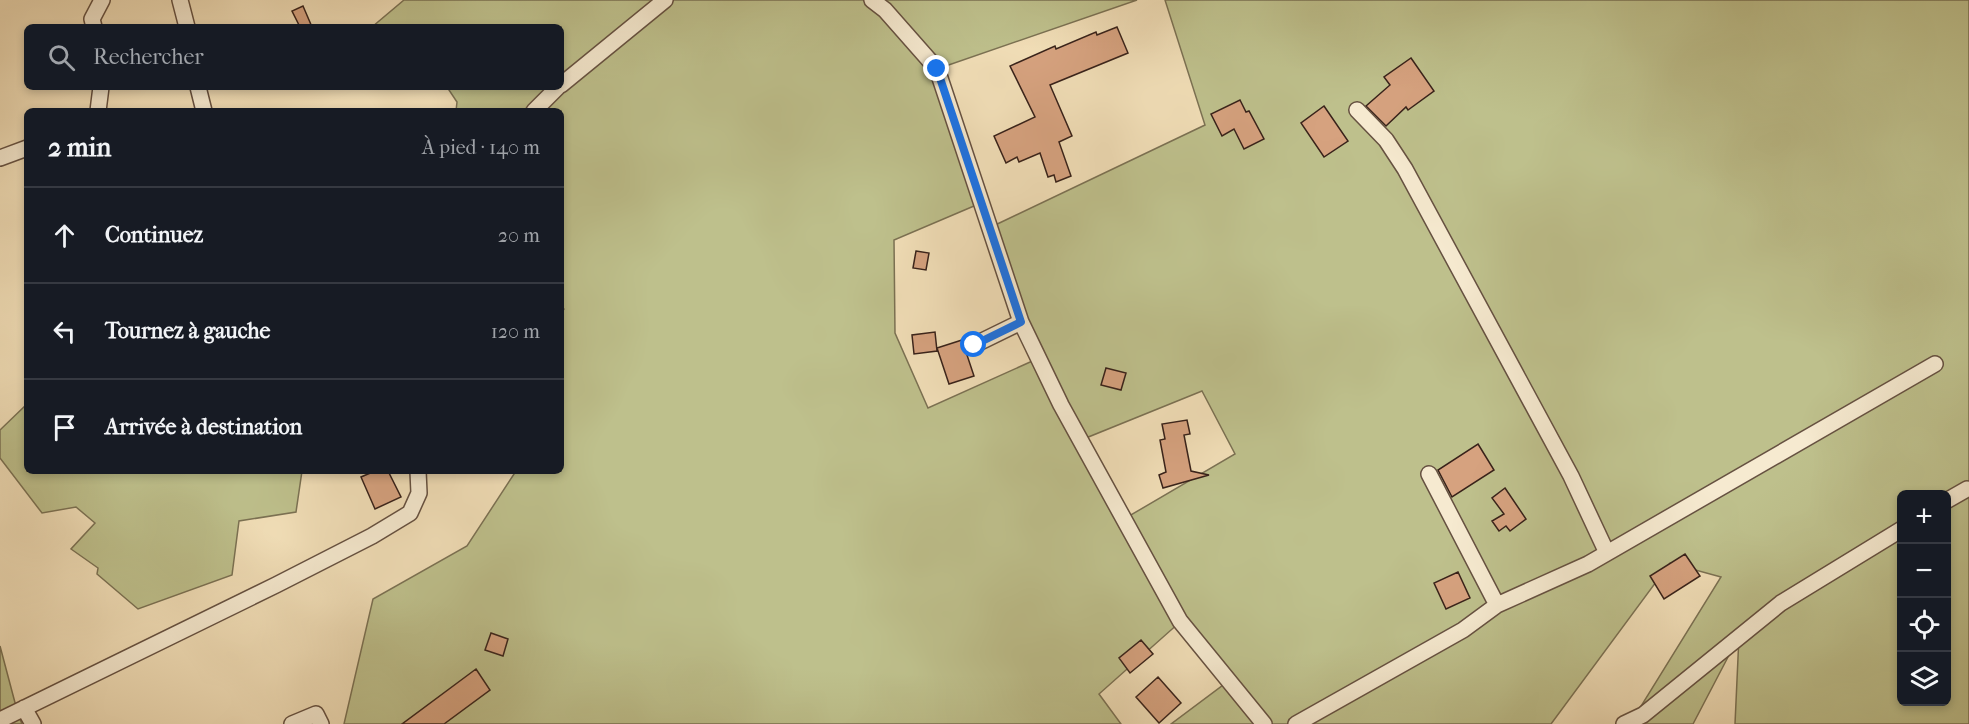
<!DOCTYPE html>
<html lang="fr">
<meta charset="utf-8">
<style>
body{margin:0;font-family:"IM FELL French Canon",serif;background:#242831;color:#f1f3f6}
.controls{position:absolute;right:18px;bottom:18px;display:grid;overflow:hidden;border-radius:9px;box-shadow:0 3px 9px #0003}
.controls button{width:54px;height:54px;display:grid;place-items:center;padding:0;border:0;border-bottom:2px solid #363941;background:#171b24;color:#f1f3f6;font:30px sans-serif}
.stop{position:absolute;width:18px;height:18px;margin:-14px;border:4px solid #1a73e8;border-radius:50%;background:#fff}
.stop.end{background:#1a73e8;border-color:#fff;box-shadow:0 2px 6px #0008}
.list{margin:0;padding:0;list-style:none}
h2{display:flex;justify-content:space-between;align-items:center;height:78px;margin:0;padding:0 24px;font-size:26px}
h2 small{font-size:20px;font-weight:400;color:#9ea1a6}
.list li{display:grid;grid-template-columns:39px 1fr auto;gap:18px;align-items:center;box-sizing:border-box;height:96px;padding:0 24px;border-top:2px solid #363941}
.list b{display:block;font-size:22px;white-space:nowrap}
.list em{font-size:20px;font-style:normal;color:#9ea1a6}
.icon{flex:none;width:33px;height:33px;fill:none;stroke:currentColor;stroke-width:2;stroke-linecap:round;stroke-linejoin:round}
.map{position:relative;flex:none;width:1969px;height:724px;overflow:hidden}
.search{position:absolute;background:#171b24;box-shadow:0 3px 9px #0003;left:24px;top:24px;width:540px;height:66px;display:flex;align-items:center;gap:15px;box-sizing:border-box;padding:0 21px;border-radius:9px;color:#9ea1a6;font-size:22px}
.panel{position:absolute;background:#171b24;box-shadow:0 3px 9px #0003;left:24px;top:108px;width:540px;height:366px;border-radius:9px}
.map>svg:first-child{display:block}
.green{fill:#bec08c;stroke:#7b7153;stroke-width:1.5;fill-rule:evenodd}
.building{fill:#d6a27f;stroke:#38221a;stroke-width:1.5}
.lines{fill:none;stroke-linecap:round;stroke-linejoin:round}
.minor-casing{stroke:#665141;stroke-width:18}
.minor{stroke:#f6ead0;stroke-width:15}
.route{stroke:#1a73e8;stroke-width:8}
</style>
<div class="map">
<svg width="1969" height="724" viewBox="0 0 1969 724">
<rect width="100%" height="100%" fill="#f1deb7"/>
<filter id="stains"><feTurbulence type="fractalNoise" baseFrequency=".00333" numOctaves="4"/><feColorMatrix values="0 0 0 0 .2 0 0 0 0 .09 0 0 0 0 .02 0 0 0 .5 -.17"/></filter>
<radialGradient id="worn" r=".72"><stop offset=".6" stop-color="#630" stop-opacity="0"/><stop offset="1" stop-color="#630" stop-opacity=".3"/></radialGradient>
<path class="green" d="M404,0h733l-200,69 44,134 -87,37 1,93 33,75 111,-50 -50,-130 216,-103 -40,-125h804v724h-234l4,-88 -46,88h-63l91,-147 -51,-14 -119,161h-380l56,-42 -47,-60 -81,72 22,30h-777l29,-125 94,-53 49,-75h45v-158l3,-4 -3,-3v-195h-105l1,-9 -10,-15h114v-60h-189zM1202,391l33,63 -111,65 -43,-79zM1902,494h44v208h-44z
M27,404v67h275l-6,41 -57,9 -7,54 -94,34 -41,-35 1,-6 -27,-19 24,-26 -19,-16 -34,6 -42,-55v-28z
M0,646l18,68 4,10h-22z"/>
<path class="building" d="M303,6l9,21h-12l-8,-16z
M1117,27l11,26 -78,32 22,51 -13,6 12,34 -15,6 -2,-7 -6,2 -8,-24 -21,9 -2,-5 -11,6 -12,-27 41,-19 -25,-51 45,-20 1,3 40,-17 1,3z
M1411,58l23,33 -26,19 -2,-3 -20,19 -20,-20 24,-21 -6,-8z
M1240,100l6,12 3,-1 15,28 -20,10 -10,-20 -12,7 -11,-22z
M1324,106l24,35 -24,16 -23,-34z
M916,251l13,2 -3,17 -13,-2z
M935,332l2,19 -23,3 -2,-19z
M962,340l12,36 -25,8 -12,-36z
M1106,368l20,5 -5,17 -20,-5z
M1187,420l3,14 -6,1 7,36 18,4 -46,13 -4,-13 7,-3 -6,-32 5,-1 -3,-15z
M1478,444l16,26 -42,27 -14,-27z
M375,471h13l13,26 -26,12 -14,-32z
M1505,488l21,31 -16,12 -4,-5 -7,5 -7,-10 12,-7 -12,-16z
M1685,554l15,22 -36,23 -14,-23z
M1458,572l12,26 -24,11 -12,-26z
M491,633l17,6 -5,17 -18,-6z
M1141,640l12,14 -23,19 -11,-15z
M476,669l14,21 -46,34h-42z
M1158,677l23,26 -22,20 -23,-26z"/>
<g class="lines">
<defs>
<path id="minor" d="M180,0l7,27
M872,0l13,10 52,59 84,253 40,83 119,216 84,103
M94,27l-2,-8 10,-19
M561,85l104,-85
M198,87l6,24
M1357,110l29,30 19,29 166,307 36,77
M98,111l3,-24
M534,111l24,-24
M0,158l27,-10
M974,345l47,-23
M1429,474l68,131
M1946,501l21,-12
M24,708l9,16
M0,720l276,-135 96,-49 38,-23 9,-20 -1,-22
M292,724l24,-10 5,10
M1296,724l167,-94 34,-25 91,-41 347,-200
M1624,724l19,-9 138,-112 121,-74"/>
</defs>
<use href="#minor" class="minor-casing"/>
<use href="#minor" class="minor"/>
</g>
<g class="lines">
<path class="route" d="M937,69l84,253 -47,23"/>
</g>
<rect width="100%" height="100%" filter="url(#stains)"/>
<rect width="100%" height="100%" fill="url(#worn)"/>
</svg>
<div class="controls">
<button>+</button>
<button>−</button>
<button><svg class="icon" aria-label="locate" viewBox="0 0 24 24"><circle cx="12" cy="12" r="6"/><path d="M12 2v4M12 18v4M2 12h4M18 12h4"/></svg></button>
<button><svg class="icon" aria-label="layers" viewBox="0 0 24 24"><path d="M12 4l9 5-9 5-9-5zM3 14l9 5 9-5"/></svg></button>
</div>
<div class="stop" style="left:974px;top:345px"></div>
<div class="stop end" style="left:937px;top:69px"></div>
<div class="search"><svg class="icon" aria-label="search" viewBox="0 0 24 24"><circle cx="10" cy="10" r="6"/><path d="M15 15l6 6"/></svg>Rechercher</div>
<section class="panel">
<h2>2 min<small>À pied · 140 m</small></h2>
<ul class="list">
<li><svg class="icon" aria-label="ahead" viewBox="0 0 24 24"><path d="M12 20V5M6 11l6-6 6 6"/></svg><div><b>Continuez</b></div><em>20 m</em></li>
<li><svg class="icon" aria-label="left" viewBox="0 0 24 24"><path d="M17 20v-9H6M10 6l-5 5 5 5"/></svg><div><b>Tournez à gauche</b></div><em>120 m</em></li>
<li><svg class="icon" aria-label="arrive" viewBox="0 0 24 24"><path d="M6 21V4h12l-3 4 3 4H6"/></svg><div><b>Arrivée à destination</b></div></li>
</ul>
</section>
</div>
